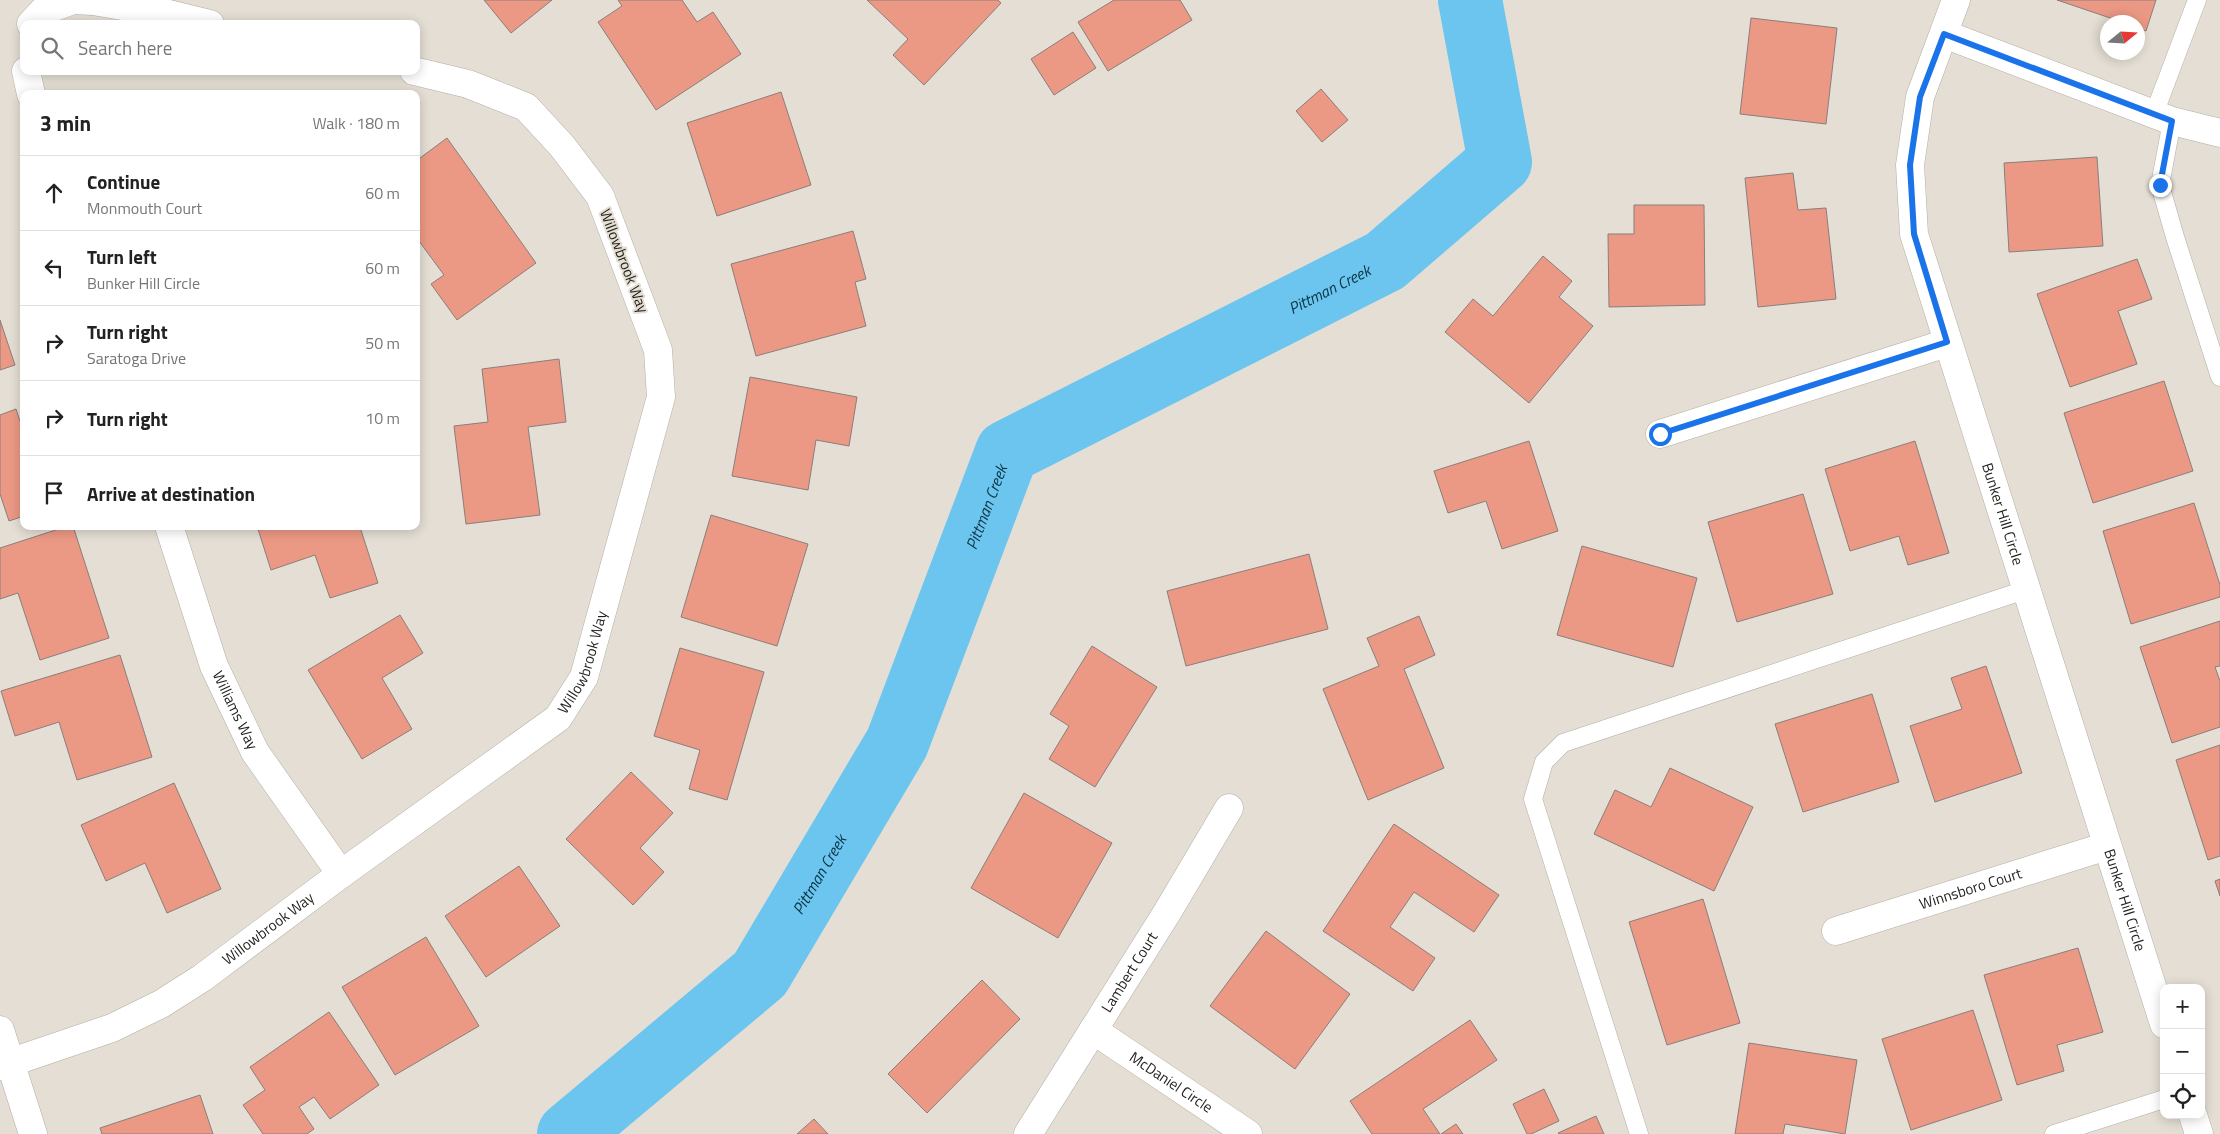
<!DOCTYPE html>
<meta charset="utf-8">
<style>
body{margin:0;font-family:"Titillium Web",sans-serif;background:#f2f2f2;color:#222}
.controls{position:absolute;right:15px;bottom:15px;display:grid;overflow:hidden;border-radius:10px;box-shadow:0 2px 12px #0003}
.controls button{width:45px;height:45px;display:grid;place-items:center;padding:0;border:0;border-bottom:1px solid #e0e0e0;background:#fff;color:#222;font:25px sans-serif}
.compass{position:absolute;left:2100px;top:15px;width:45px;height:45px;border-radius:50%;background:#fff;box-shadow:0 2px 12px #0003;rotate:72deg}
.stop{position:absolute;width:15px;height:15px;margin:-11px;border:4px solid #1a73e8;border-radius:50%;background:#fff}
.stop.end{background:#1a73e8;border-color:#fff;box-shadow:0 1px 5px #0008}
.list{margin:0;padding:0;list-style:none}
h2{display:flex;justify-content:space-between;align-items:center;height:65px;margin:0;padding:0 20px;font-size:21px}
h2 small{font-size:16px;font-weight:400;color:#767676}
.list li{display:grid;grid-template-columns:32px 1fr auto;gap:15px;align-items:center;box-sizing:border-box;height:75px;padding:0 20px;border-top:1px solid #e0e0e0}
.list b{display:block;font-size:19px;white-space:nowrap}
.list p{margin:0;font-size:16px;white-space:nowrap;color:#767676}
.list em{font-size:16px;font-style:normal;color:#767676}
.icon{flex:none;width:28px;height:28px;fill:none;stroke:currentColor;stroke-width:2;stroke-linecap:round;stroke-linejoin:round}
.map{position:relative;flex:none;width:2220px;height:1134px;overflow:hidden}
.search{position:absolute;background:#fff;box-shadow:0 2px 12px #0003;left:20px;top:20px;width:400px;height:55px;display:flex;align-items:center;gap:12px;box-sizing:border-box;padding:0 18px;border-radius:10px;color:#767676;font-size:19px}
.panel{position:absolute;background:#fff;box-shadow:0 2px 12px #0003;left:20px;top:90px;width:400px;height:440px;border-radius:10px}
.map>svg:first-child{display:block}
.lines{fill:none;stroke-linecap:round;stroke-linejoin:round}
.river{stroke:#6cc5ee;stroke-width:64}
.building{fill:#eb9984;stroke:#8a7e7b}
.service-casing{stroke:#b3aea4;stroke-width:19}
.minor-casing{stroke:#b3aea4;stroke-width:29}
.secondary-casing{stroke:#b3aea4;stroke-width:29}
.service{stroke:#fff;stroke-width:18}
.minor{stroke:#fff;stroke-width:28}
.secondary{stroke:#fff;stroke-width:28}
.route{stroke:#1a73e8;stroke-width:6}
.labels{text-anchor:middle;stroke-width:4;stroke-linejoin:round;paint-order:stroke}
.street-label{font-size:15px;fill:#201e1a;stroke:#e4ded4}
.water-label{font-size:16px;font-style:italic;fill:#0a3445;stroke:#e4ded4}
</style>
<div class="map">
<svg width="2220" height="1134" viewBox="0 0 2220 1134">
<rect width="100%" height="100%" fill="#e4ded4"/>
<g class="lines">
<path class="river" id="s1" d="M569,1134l191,-160 137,-231 110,-291 378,-191 115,-99 -30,-162"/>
</g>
<path class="building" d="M484,0h68l-41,33z
M618,0h64l15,22 16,-10 28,42 -85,56 -58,-88 24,-16z
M867,0h131l3,3 -77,82 -31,-30 15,-16z
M1114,0h66l12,20 -84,51 -30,-49z
M2057,0h99l-10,31 -8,-3v-6h-16z
M1751,18l86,10 -11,96 -86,-10z
M1073,32l23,36 -42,27 -23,-36z
M1321,89l27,31 -26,22 -26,-31z
M781,92l30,93 -94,31 -30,-93z
M447,138l89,125 -79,57 -26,-36 13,-9 -28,-38v-76z
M2097,157l6,89 -94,6 -5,-89z
M1793,173l5,37 28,-2 10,91 -78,8 -13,-129z
M1634,205h70l1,100 -96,2 -1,-73h26z
M853,231l13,48 -11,3 11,44 -110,30 -25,-92z
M1543,256l29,25 -13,16 34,29 -64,77 -84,-71 28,-33 20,17z
M2137,259l15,40 -34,12 19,53 -67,23 -33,-93z
M0,320l15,45 -15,5z
M559,359l7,63 -38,5 12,88 -74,9 -12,-98 34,-4 -6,-53z
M750,377l107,20 -8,49 -33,-6 -8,50 -76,-14z
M2164,381l29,90 -100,32 -29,-90z
M16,409l8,24v83l-15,5 -9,-27v-79z
M1529,441l29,90 -56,18 -16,-48 -38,12 -14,-42z
M1915,441l34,112 -41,12 -9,-29 -49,15 -25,-82z
M1803,494l30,100 -96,28 -29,-100z
M2194,503l26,82v12l-89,27 -28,-93z
M711,515l97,29 -31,102 -96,-29z
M68,526h5l36,112 -69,22 -22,-67 -18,6v-51z
M257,526h106l-3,1 18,56 -48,15 -15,-43 -44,15z
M1582,546l115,32 -24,89 -116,-32z
M1309,554l19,75 -142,37 -19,-75z
M400,615l23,38 -41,25 30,51 -50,30 -54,-89z
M1419,616l16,39 -31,14 40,99 -76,32 -45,-111 56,-23 -12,-28z
M2220,621v45l-5,1 5,14v46l-48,16 -32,-96z
M1092,646l65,41 -62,100 -46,-28 20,-33 -19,-12z
M680,648l84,24 -37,128 -38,-11 11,-39 -46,-14z
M120,655l32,102 -75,23 -18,-58 -44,14 -14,-45z
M1986,666l36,107 -87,29 -25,-76 52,-17 -11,-31z
M1872,694l27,88 -96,30 -28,-88z
M2220,745v111l-12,4 -32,-100z
M1670,768l83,39 -39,84 -120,-57 21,-44 36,17z
M631,772l42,41 -33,35 24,24 -31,33 -67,-66z
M174,783l47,106 -54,24 -22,-50 -39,18 -25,-56z
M1024,793l88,50 -54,95 -87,-50z
M1394,824l105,71 -25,37 -60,-40 -24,35 45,31 -22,33 -90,-60z
M519,866l41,60 -74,51 -41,-61z
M2220,879v17l-5,-15z
M1703,899l37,124 -73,22 -38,-123z
M1266,931l84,63 -55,75 -85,-63z
M426,937l53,89 -84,49 -53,-88z
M2078,948l25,84 -46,13 7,26 -47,14 -33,-110z
M982,980l38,39 -93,94 -39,-39z
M1973,1010l29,90 -91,30 -29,-91z
M329,1012l50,73 -49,34 -16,-22 -15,10 15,22 -7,5h-44l-20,-29 22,-15 -15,-23z
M1470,1020l27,40 -74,49 17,25h-68l-22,-33z
M1749,1043l108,17 -12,74 -60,-10 -2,10h-48z
M1544,1089l15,32 -28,13h-4l-14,-30z
M200,1095l13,39h-111l-2,-6z
M1596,1116l8,18h-45l-1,-1z
M814,1119l14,15h-31z
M1456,1124l7,10h-22z"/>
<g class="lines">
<defs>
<path id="service" d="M2154,114l43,-114
M2172,121l-12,64 15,52 45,140
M1639,1134l-106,-335 11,-37 19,-19 462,-153
M2054,1134l110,-35"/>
<g id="minor">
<path id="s2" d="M1956,0l-36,97 -10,68 4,69 250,790"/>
<path d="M31,24l12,-13 30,-11 20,1 76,13 41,10"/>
<path d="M1944,34l228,87 48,12"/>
<path d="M26,71l5,23"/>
<path d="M1660,434l287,-91"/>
<path id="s3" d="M169,526l45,140 41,86 86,122"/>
<path id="s4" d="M1836,931l271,-85"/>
<path id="s5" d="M1093,1030l155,104"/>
<path id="s6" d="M0,1066l112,-38 49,-24 41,-26 139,-104 217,-156 26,-41 77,-280 -3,-47 -58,-154 -38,-50 -36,-39 -58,-23 -54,-13"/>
<path d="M2193,1115l6,19"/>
<path id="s7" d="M1028,1134l140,-223 61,-103"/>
</g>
<path id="secondary" d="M0,1030l33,104"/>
</defs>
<use href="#service" class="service-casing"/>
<use href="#minor" class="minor-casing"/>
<use href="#secondary" class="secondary-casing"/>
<use href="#service" class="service"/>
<use href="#minor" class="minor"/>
<use href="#secondary" class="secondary"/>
</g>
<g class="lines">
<path class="route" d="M1660,434l287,-92 -33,-108 -4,-69 10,-68 24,-63 228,87 -12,64"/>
</g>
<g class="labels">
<g class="street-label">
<text transform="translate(624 261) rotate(69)" y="5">Willowbrook Way</text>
<text dy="5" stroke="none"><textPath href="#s2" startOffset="535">Bunker Hill Circle</textPath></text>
<text dy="5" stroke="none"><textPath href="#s6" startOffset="724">Willowbrook Way</textPath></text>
<text dy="5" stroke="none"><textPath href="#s3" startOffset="196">Williams Way</textPath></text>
<text dy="5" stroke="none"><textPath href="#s4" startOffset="141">Winnsboro Court</textPath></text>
<text dy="5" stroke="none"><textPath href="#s2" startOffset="940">Bunker Hill Circle</textPath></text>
<text dy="5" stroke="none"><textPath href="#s6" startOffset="304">Willowbrook Way</textPath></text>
<text dy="5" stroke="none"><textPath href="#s7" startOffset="191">Lambert Court</textPath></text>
<text dy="5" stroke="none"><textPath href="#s5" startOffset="94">McDaniel Circle</textPath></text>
</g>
<g class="water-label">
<text dy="6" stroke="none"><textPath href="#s1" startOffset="1190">Pittman Creek</textPath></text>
<text dy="6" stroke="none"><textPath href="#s1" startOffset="770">Pittman Creek</textPath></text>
<text dy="6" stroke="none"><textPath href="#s1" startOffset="365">Pittman Creek</textPath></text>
</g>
</g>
</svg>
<div class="controls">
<button>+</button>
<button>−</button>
<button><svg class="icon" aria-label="locate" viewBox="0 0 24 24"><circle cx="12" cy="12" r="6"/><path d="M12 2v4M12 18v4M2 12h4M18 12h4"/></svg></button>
</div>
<svg class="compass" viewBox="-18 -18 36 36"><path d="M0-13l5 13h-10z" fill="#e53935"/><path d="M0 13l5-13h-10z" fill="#767676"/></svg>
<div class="stop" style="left:1660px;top:434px"></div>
<div class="stop end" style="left:2160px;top:185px"></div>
<div class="search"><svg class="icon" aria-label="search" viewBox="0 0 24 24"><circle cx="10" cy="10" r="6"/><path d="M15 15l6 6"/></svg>Search here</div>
<section class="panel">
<h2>3 min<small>Walk · 180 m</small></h2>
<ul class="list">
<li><svg class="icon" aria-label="ahead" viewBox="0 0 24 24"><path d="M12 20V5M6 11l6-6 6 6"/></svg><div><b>Continue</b><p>Monmouth Court</p></div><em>60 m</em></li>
<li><svg class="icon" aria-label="left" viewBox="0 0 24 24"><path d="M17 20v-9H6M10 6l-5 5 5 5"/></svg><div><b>Turn left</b><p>Bunker Hill Circle</p></div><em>60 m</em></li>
<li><svg class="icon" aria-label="right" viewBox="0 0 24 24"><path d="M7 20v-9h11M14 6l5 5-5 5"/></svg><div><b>Turn right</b><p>Saratoga Drive</p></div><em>50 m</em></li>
<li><svg class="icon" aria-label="right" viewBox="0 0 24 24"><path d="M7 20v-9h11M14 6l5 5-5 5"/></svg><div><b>Turn right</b></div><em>10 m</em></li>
<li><svg class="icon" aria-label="arrive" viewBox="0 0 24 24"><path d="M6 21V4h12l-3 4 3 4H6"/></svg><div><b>Arrive at destination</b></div></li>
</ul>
</section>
</div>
